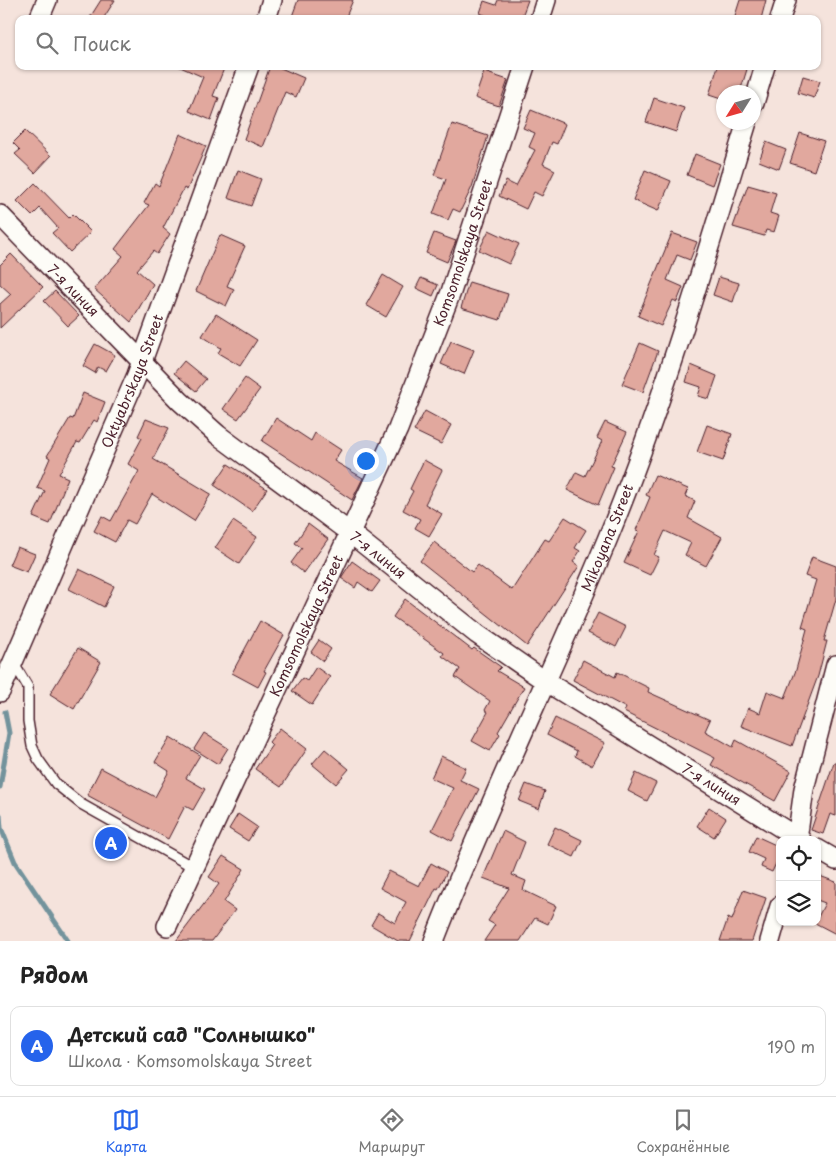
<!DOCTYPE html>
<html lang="ru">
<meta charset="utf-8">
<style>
body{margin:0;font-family:"Playpen Sans",sans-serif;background:#f6f6f6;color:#222}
.controls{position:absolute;right:15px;bottom:15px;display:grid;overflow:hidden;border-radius:10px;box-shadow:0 1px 4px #0004}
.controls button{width:45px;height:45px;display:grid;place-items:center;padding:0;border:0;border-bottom:1px solid #e0e0e0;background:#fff;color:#222;font:25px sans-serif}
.compass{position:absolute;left:716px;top:85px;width:45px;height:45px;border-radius:50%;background:#fff;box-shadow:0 1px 4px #0004;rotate:233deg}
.you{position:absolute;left:365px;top:460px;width:18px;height:18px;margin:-12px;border:4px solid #fff;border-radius:50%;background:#1a73e8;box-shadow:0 0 0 8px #1a73e833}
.badge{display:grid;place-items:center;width:32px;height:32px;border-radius:50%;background:#2563eb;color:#fff;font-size:16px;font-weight:700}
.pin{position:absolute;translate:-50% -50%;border:2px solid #fff;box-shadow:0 1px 5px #0006}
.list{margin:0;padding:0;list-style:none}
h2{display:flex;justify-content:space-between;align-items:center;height:65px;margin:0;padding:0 20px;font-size:21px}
h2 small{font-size:16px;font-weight:400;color:#767676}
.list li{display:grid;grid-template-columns:32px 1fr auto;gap:15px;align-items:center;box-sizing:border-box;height:80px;margin:0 10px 10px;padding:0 10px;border:1px solid #e0e0e0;border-radius:10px}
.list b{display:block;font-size:19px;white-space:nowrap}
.list p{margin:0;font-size:16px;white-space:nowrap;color:#767676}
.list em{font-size:16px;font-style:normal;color:#767676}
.icon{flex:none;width:28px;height:28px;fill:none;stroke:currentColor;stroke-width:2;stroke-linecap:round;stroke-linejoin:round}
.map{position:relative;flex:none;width:836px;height:941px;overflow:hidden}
.search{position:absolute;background:#fff;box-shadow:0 1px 4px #0004;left:15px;right:15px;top:15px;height:55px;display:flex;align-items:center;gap:12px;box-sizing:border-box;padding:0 18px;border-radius:10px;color:#767676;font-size:19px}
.sheet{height:155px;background:#fff}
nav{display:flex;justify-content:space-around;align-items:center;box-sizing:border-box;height:70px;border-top:1px solid #e0e0e0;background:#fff;font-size:14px;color:#767676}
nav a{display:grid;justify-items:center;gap:2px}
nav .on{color:#2563eb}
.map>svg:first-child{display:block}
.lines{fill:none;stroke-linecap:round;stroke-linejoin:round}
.stream{stroke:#73939c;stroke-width:5}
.building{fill:#e1a89e;stroke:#4a1f2b}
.service-casing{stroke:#4a1f2b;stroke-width:12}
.minor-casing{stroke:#4a1f2b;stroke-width:22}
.service{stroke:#fdfcf7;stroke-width:9}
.minor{stroke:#fdfcf7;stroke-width:19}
.labels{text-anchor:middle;stroke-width:4;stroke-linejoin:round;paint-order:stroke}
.street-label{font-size:14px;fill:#4a1f2b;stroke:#fdfcf7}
</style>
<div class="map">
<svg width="836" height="941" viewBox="0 0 836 941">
<rect width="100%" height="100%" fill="#f5e3dc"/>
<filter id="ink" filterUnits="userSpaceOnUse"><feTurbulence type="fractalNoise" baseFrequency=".02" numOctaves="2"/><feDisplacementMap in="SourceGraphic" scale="10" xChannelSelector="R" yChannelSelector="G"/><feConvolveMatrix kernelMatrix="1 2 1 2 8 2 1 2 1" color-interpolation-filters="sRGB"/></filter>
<g filter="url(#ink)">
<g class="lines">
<path class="stream" d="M0,787l9,-54 -4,-21
M0,815l1,13 14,34 53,79"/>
</g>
<path class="building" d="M101,0h14l-12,19h-14z
M298,0h55l-8,19h-54z
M498,0h30l-7,19h-27l-14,-6 4,-12 12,4z
M740,0h26l-5,19h-27z
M178,66h47l-12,30 6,2 -8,22 -22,-9 14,-34z
M270,66h6l28,12 -8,19 -11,-5 -22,55 -19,-8z
M718,66h30l-8,26h-16v8l-15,-5z
M484,72l24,8 -9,26 -24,-8z
M803,76l17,5 -6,17 -16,-5z
M654,98l30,10 -8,24 -30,-10z
M531,110l34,14 -8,20 -5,-2 -9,22 12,6 -13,26 -8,-4 -8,17 -27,-13 7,-15 10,5 19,-36 -6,-3 6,-14 -12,-5z
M452,124l36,12 -16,51 -12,25 -7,-3 -5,11 -15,-6 13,-35 -12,-4z
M25,131l26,25 -16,17 -20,-19 5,-4 -7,-7z
M800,133l24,8 -10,30 -24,-8z
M180,134l26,12 -19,44 -3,-2 -21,40 7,6 -13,20 -4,-3 -16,19 16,14 -22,38 -37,-33 29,-33 -8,-7 34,-44 -5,-2 11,-20 4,3z
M766,142l20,8 -7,19 -20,-8z
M695,154l25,10 -8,21 -25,-10z
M238,170l23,9 -10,27 -23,-8z
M645,170l26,11 -13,30 -25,-11z
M35,183l34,35 4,-4 18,18 -21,20 -18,-19 6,-5 -18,-20 -8,8 -15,-15z
M748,185l28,8 -6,20 9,3 -5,16 -8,-2 -2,6 -31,-9z
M489,230l30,14 -10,20 -30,-14z
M434,233l22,8 -9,21 -21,-9z
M672,233l25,9 -7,18 -13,-5 -10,25 16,7 -6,15 -4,-2 -12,26 -23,-10z
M220,235l25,11 -18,40 7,3 -8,17 -30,-15z
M11,254l32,33 -43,41v-24l11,-10 -11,-10v-19z
M383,275l20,12 -17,30 -20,-12z
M719,277l20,6 -6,19 -20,-7z
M421,278l17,7 -5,11 -17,-8z
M469,282l39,12 -8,26 -39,-12z
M55,291l24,25 -11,10 -24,-25z
M216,314l41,26 -17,26 -22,-13 3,-5 -19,-12z
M451,341l23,9 -10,24 -23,-10z
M640,343l18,8 -15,41 -21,-8z
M95,344l20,11 -9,16 -8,-4 -3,6 -12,-7z
M184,361l22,18 -10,12 -22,-18z
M691,365l26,11 -8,23 -11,-3 3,-9 -15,-5z
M245,378l15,11 -22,30 -15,-10z
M83,393l22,9 -8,20 -3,-2 -14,23 -3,-1 -18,32 9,4 -18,46 -17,-7 12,-26 -8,-3 13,-30 -3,-2 23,-38 3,1z
M425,411l26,14 -10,19 -27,-13z
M276,418l35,23 4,-8 26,17 -7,11 29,17 -11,22 -90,-59z
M146,419l23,9 -16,31 58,35 -17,27 -42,-27 -17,30 -8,-4 -12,22 -21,-11 8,-15 9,5 28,-50 -11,-7 14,-26 -4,-2z
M605,422l22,10 -16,34 3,1 -16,38 -31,-15 9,-18 9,4 17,-35 -5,-3z
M707,425l25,9 -9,27 -26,-9z
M424,460l18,10 -17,34 17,10 -13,22 -14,-8 5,-9 -17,-9 10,-19 -3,-2z
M228,464l39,25 -15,22 -38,-26z
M655,475l33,14 -3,7 10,5 -7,17 34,19 -16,29 -21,-11 6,-12 -26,-12 -11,24 5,2 -9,18 -26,-12 15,-32 -3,-1 14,-33 -4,-2z
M565,517l21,13 -11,18 5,3 -7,11 6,4 -52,80 -107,-85 14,-19 38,30 6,-7 34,25 33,-51 4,2z
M233,521l24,16 -18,27 -24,-16z
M308,524l20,15 -24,34 -13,-10 11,-15 -7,-5z
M17,547l18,7 -8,18 -18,-7z
M812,557l24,9v33l-12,42h3l-9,35 -26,70 -51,-20 7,-18 12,5 7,-22 18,7 11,-28 11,-41 -5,-2 14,-47 -11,-4z
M352,561l28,20 -8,11 -14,-10 -3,6 -14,-10z
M79,569l35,17 -10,21 -35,-18z
M405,599l67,51 2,-2 27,19 -4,4 27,16 -26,45 2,2 -10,17 -18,-10 16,-29 -3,-2 5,-9 -35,-24 5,-8 -18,-13 2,-3 -51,-36z
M598,613l28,14 -10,20 -28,-14z
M260,621l24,14 -20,36 2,1 -8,15 -26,-14z
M319,640l12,9 -8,12 -12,-9z
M78,648l23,14 -27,47 -24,-15z
M583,660l32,17 2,-5 32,16 -1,4 62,28 -5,11 28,16 3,-7 55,31 -16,30 -64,-36 4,-7 -91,-46 2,-4 -53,-28z
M316,667l14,10 -18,28 -20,-14 10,-13 5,3z
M555,718l50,25 -13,23 -17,-10 2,-5 -30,-16z
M280,728l27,21 -26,38 -26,-18 17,-24 -3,-3z
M204,733l24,15 -10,16 -24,-15z
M170,737l30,18 -14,23 19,11 -12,21 -8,-4 -17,33 -81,-44 14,-27 54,29 14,-26 -14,-9z
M325,749l24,20 -13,15 -24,-20z
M441,756l25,12 -6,12 19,9 -27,52 -20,-11 21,-42 -22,-10z
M834,762h2v54l-6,-2 -7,20 -12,-4z
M636,773l20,10 -9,18 -19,-10z
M526,784l19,7 -6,18 -20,-8z
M709,807l17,11 -12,19 -17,-11z
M238,814l19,13 -9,14 -19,-12z
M555,827l27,13 -8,17 -27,-13z
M503,831l22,11 -13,33 14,6 -3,9 33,16 -8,18 -13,-6 -15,23h-36l11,-16 -7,-4 21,-33 -26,-10z
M756,836l24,11v8l-8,17 -11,-5 3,-8 -15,-7z
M223,856l21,13 -20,33 11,8 -23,31h-36l43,-57 -10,-7z
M431,863l16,9 -9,17 -2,-1 -26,53h-12l-27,-16 7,-12 17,10 11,-21 -26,-14 9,-17 30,15z
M817,875l19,7v52l-21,-11 10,-20 -8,-3z
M743,890l23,8 -14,43h-32l8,-23 4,2z"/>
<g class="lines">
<defs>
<path id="service" d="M13,662l15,25v34l4,25 6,13 18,25 25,20 112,63"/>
<g id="minor">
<path d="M39,19l8,-19"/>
<path d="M266,19l6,-19"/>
<path d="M540,19l6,-19"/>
<path d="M780,19l6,-19"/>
<path d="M754,103l11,-37"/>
<path id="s1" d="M0,215l180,186 38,34 131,97 128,102 68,47 256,159"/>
<path id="s2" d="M0,692l137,-317 112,-309"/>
<path d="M797,840l7,-51 32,-124"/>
<path d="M817,849l19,11"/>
<path id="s3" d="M167,926l231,-497 53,-137 74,-226"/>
<path id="s4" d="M434,941c53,-136 117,-266 173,-401 56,-136 97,-277 140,-418"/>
<path d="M770,941l10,-35"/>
</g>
</defs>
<use href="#service" class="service-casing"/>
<use href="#minor" class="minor-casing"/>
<use href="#service" class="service"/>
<use href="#minor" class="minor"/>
</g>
</g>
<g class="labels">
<g class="street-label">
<text dy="5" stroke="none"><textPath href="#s3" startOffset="736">Komsomolskaya Street</textPath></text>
<text dy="5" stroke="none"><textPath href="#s1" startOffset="105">7-я линия</textPath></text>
<text dy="5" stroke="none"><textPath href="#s2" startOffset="338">Oktyabrskaya Street</textPath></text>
<text dy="5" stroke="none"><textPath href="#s4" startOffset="439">Mikoyana Street</textPath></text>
<text dy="5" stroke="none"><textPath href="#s1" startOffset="510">7-я линия</textPath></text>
<text dy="5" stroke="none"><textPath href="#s3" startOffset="331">Komsomolskaya Street</textPath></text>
<text dy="5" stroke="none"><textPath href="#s1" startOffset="915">7-я линия</textPath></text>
</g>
</g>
</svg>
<div class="controls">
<button><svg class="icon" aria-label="locate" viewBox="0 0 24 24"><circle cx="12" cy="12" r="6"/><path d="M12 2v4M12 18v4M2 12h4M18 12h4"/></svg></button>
<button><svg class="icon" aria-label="layers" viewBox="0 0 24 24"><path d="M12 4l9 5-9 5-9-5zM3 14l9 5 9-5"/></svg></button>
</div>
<svg class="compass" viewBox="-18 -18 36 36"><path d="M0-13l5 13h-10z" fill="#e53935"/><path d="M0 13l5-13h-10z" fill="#767676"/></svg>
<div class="you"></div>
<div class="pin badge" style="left:111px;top:843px">A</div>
<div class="search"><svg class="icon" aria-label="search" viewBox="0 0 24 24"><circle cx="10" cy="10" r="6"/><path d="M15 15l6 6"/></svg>Поиск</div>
</div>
<section class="sheet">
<h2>Рядом<small></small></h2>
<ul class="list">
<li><span class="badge">A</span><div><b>Детский сад &quot;Солнышко&quot;</b><p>Школа · Komsomolskaya Street</p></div><em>190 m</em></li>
</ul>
</section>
<nav>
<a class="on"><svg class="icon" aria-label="map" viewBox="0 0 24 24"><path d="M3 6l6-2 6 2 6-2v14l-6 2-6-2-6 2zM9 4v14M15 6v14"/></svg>Карта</a>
<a><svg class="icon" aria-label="directions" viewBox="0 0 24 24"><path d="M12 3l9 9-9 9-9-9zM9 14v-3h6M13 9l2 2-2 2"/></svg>Маршрут</a>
<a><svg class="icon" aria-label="saved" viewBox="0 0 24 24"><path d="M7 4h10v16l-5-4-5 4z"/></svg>Сохранённые</a>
</nav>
